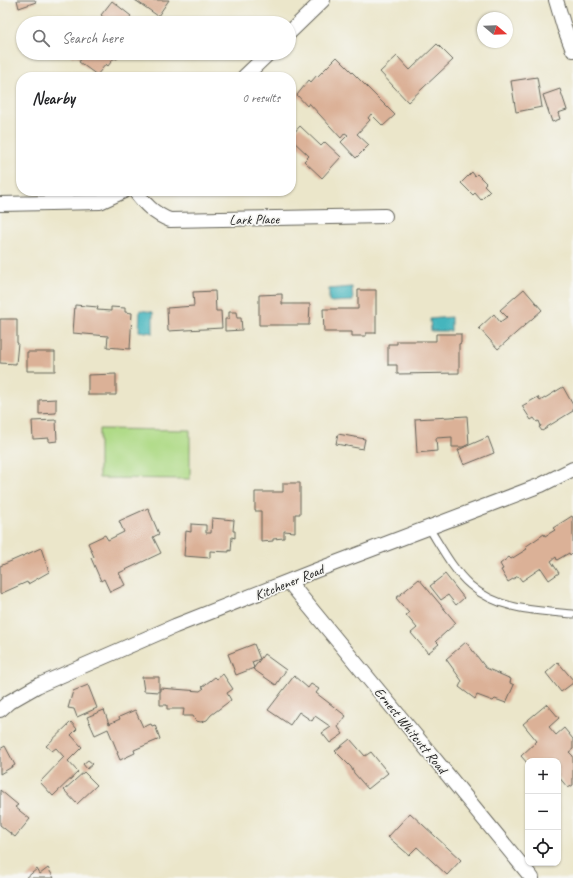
<!DOCTYPE html>
<meta charset="utf-8">
<style>
body{margin:0;font-family:Caveat,sans-serif;background:#f6f6f6;color:#202124}
.controls{position:absolute;right:12px;bottom:12px;display:grid;overflow:hidden;border-radius:8px;box-shadow:0 1px 3px #0004}
.controls button{width:36px;height:36px;display:grid;place-items:center;padding:0;border:0;border-bottom:1px solid #e0e0e0;background:#fff;color:#202124;font:20px sans-serif}
.compass{position:absolute;left:477px;top:12px;width:36px;height:36px;border-radius:50%;background:#fff;box-shadow:0 1px 3px #0004;rotate:109deg}
.list{margin:0;padding:0;list-style:none}
h2{display:flex;justify-content:space-between;align-items:center;height:52px;margin:0;padding:0 16px;font-size:17px}
h2 small{font-size:13px;font-weight:400;color:#757577}
.icon{flex:none;width:22px;height:22px;fill:none;stroke:currentColor;stroke-width:2;stroke-linecap:round;stroke-linejoin:round}
.map{position:relative;flex:none;width:573px;height:878px;overflow:hidden}
.search{position:absolute;background:#fff;box-shadow:0 1px 3px #0004;left:16px;top:16px;width:280px;height:44px;display:flex;align-items:center;gap:10px;box-sizing:border-box;padding:0 14px;border-radius:22px;color:#757577;font-size:15px}
.panel{position:absolute;background:#fff;box-shadow:0 1px 3px #0004;left:16px;top:72px;width:280px;height:124px;border-radius:16px}
.map>svg:first-child{display:block}
.green{fill:#afda86;stroke:#667b51}
.water{fill:#45b5bd;stroke:#30686c}
.building{fill:#dbb197}
.lines{fill:none;stroke-linecap:round;stroke-linejoin:round}
.lane-casing{stroke:#646359;stroke-width:9}
.street-casing{stroke:#646359;stroke-width:16}
.lane{stroke:#fff;stroke-width:7}
.street{stroke:#fff;stroke-width:14}
.labels{text-anchor:middle;stroke-width:3.5;stroke-linejoin:round;paint-order:stroke}
.street-label{font-size:14px;fill:#1c1c1c;stroke:#f6f6f2}
</style>
<div class="map">
<svg width="573" height="878" viewBox="0 0 573 878">
<rect width="100%" height="100%" fill="#f6f6f2"/>
<filter id="ink" filterUnits="userSpaceOnUse"><feTurbulence type="fractalNoise" baseFrequency=".025" numOctaves="2"/><feDisplacementMap in="SourceGraphic" scale="8" xChannelSelector="R" yChannelSelector="G"/><feConvolveMatrix kernelMatrix="1 2 1 2 8 2 1 2 1" color-interpolation-filters="sRGB"/></filter>
<filter id="wash" filterUnits="userSpaceOnUse"><feTurbulence type="fractalNoise" baseFrequency=".012" numOctaves="4" result="noise"/><feDisplacementMap in="SourceGraphic" scale="16" xChannelSelector="R" yChannelSelector="G"/><feGaussianBlur stdDeviation="0.9" result="paint"/><feColorMatrix in="noise" values="0 0 0 0 0 0 0 0 0 0 0 0 0 0 0 0 0 1.4 0 .05"/><feComposite in="paint" operator="in"/></filter>
<g filter="url(#wash)">
<rect width="100%" height="100%" fill="#ebe6ca"/>
<path class="green" d="M99,429l91,1v49l-91,-1z"/>
<path class="water" d="M352,287l1,14 -24,1v-13z
M140,310l13,2v21l-14,-2z
M451,317v14h-20l-1,-12z"/>
<g id="blocks">
<path class="building" d="M17,0h18l1,2 -17,6z
M135,0h34l-11,16z
M112,1l19,15 -5,7h-17v-1l-8,-7z
M437,44l16,16 -45,42 -28,-30 17,-16 13,14z
M68,53h54l-5,6 -3,-1 -6,8 -2,-2 -9,11 -18,-13 2,-3 -6,-4 -2,2z
M337,57l58,58 -12,11 -12,-12 -3,4 2,2 -13,14 12,11 -13,13 -15,-16 7,-7 -3,-2 -4,5 -32,-35 -2,3 -10,-11 12,-15 2,2 6,-7 1,1z
M537,77l5,30 -26,5 -5,-31z
M560,89l7,21 -9,3 2,6 -8,3 -9,-27z
M300,126l21,20 4,-4 16,15 -19,21 -18,-17 5,-5 -18,-17v-3z
M472,172l3,4 2,-2 9,9 -2,2 6,6 -9,9 -6,-7 -2,2 -12,-12z
M524,289l18,21 -44,39 -19,-21 15,-14 6,8 7,-5 -7,-7z
M358,290h18v43h-10v3h-14v-4h-28l-1,-23h35z
M215,291l1,20h5l1,17 -54,3 -1,-23 27,-2 -1,-14z
M282,294v10h28l-1,21h-50v-30z
M75,305l23,2 -1,3 14,1v-4l14,1v4l7,1 -2,36 -23,-2 1,-11 -35,-3z
M229,312h7l1,6h4l1,12 -17,1v-12h4z
M0,319h17v24h1l-2,21 -16,-1z
M436,334h25v9l-2,1v29l-62,1v-9h-9v-21h9v-3h39z
M27,352h28v19h-28z
M116,374v21h-28v-20z
M563,387l10,18v6l-26,16v1l-5,3 -3,-4 2,-1 -2,-5 -2,1 -3,-4 -3,2 -9,-14 16,-9 2,4z
M56,399v14l-17,1v-14z
M467,416l2,28 -6,3h-11v-10l-16,1 1,13 -20,2 -2,-34z
M56,420l1,21 -8,1v-4l-16,1 -1,-18z
M338,434l27,5 -2,10 -27,-5z
M488,437l6,16 -30,12 -6,-15z
M283,483h17v31h-5v18l-11,-1v7l-11,1v2l-12,1v-31h-6v-19h28z
M148,508l11,26 -6,3 8,16 -42,20 6,12 -15,7 -6,-13 -3,2 -10,-23 3,-1 -6,-14 17,-8 3,5 16,-8 -5,-11z
M572,516l1,2v34l-3,3 -1,-2 -12,7 -1,-3 -5,4 8,12 -10,7 -8,-12 -19,13 -4,-5 -10,6 -7,-12 2,-1 -3,-5 9,-7 2,2 16,-10 -2,-2 19,-13 1,2 10,-6 -2,-2z
M212,518l22,2 -1,11h2v7l-3,-1 -1,14 -2,-1v2l-19,-1v7l-26,-2 2,-25 5,1v-8l15,1v8h5z
M41,548l8,24 -21,12 -1,-2 -27,12v-28z
M445,574l19,24 -8,7 -8,-10 -7,5 -11,-14z
M419,579l37,44 -20,18 3,3 -11,9 -17,-20 6,-5 -11,-13 3,-2 -13,-15z
M466,642l20,26 25,11 -1,4 4,2 -8,18 -11,-4 -2,2 -16,-6 -2,4 -16,-12 3,-6 -16,-22z
M254,644l6,15 -8,3 2,6 -18,7 -8,-21z
M264,654l22,16 -10,15 -23,-16z
M558,662l15,18v3l-12,9 -15,-19z
M223,674l10,15 -6,4 4,7 -20,15 -4,5 -6,2 -5,-1 -3,-5h-10l1,-7h-17v-4h-7v-17l40,3 4,-3 -2,-1 13,-10 2,2z
M294,676l14,12 3,-4 8,5 -3,4 30,23 -8,11 5,7 -13,9 -8,-10 9,-6 -16,-11 -3,5 -13,-9 -9,13 -22,-15z
M142,677h17v15l-15,-1z
M88,685l9,23 -20,9 -3,-8 -6,-1 5,-17z
M547,704l12,14 -10,9 7,8 8,-7 9,11v10l-4,3 4,4v29l-5,3 -10,-12v-15h-30v3l-7,-8 16,-15 -14,-17z
M104,710l5,14 11,-5 -1,-2 16,-7 8,17 8,-3 1,2 3,-1 5,14 -26,11 1,3 -15,7 -3,-7h1l-10,-24 -13,6 -8,-18z
M71,722l6,7 -6,6 11,12 -14,14 10,11 -25,24 -13,-14 24,-25 -8,-9 -4,3 -6,-5z
M350,739l15,17 6,-4 17,21 -20,16 -14,-16 -3,-6 -16,-16z
M5,746l10,19 -15,9v-25z
M88,760l5,4 -6,5 -4,-5z
M84,772l13,13 -20,19 -13,-14z
M0,790l18,15 -3,2 15,12 -15,18 -15,-12z
M410,813l51,47 -14,15 -30,-28 -8,8 -21,-18z
M48,868l6,10h-28l11,-9 3,5z"/>
</g>
</g>
<g filter="url(#ink)">
<use href="#blocks" fill-opacity="0" stroke="#646359" stroke-width="1"/>
<g class="lines">
<defs>
<path id="lane" d="M429,528c12,19 24,42 41,57 28,25 68,26 103,29"/>
<path id="street" d="M556,0l8,27 9,23
M289,33l34,-33
M244,77l25,-24
M135,191c10,13 19,23 35,29l215,-4
M0,204l100,-2 24,-11
M289,582l131,159 112,137
M0,710l9,-8 28,-16 138,-60 142,-56 224,-85 32,-16"/>
</defs>
<use href="#lane" class="lane-casing"/>
<use href="#street" class="street-casing"/>
<use href="#lane" class="lane"/>
<use href="#street" class="street"/>
</g>
</g>
<g class="labels">
<g class="street-label">
<text transform="translate(254 219) rotate(-1)" y="5">Lark Place</text>
<text transform="translate(289 582) rotate(-22)" y="5">Kitchener Road</text>
<text transform="translate(411 730) rotate(51)" y="5">Ernest Whitcutt Road</text>
</g>
</g>
</svg>
<div class="controls">
<button>+</button>
<button>−</button>
<button><svg class="icon" aria-label="locate" viewBox="0 0 24 24"><circle cx="12" cy="12" r="6"/><path d="M12 2v4M12 18v4M2 12h4M18 12h4"/></svg></button>
</div>
<svg class="compass" viewBox="-18 -18 36 36"><path d="M0-13l5 13h-10z" fill="#e53935"/><path d="M0 13l5-13h-10z" fill="#757577"/></svg>
<div class="search"><svg class="icon" aria-label="search" viewBox="0 0 24 24"><circle cx="10" cy="10" r="6"/><path d="M15 15l6 6"/></svg>Search here</div>
<section class="panel">
<h2>Nearby<small>0 results</small></h2>
<ul class="list">
</ul>
</section>
</div>
